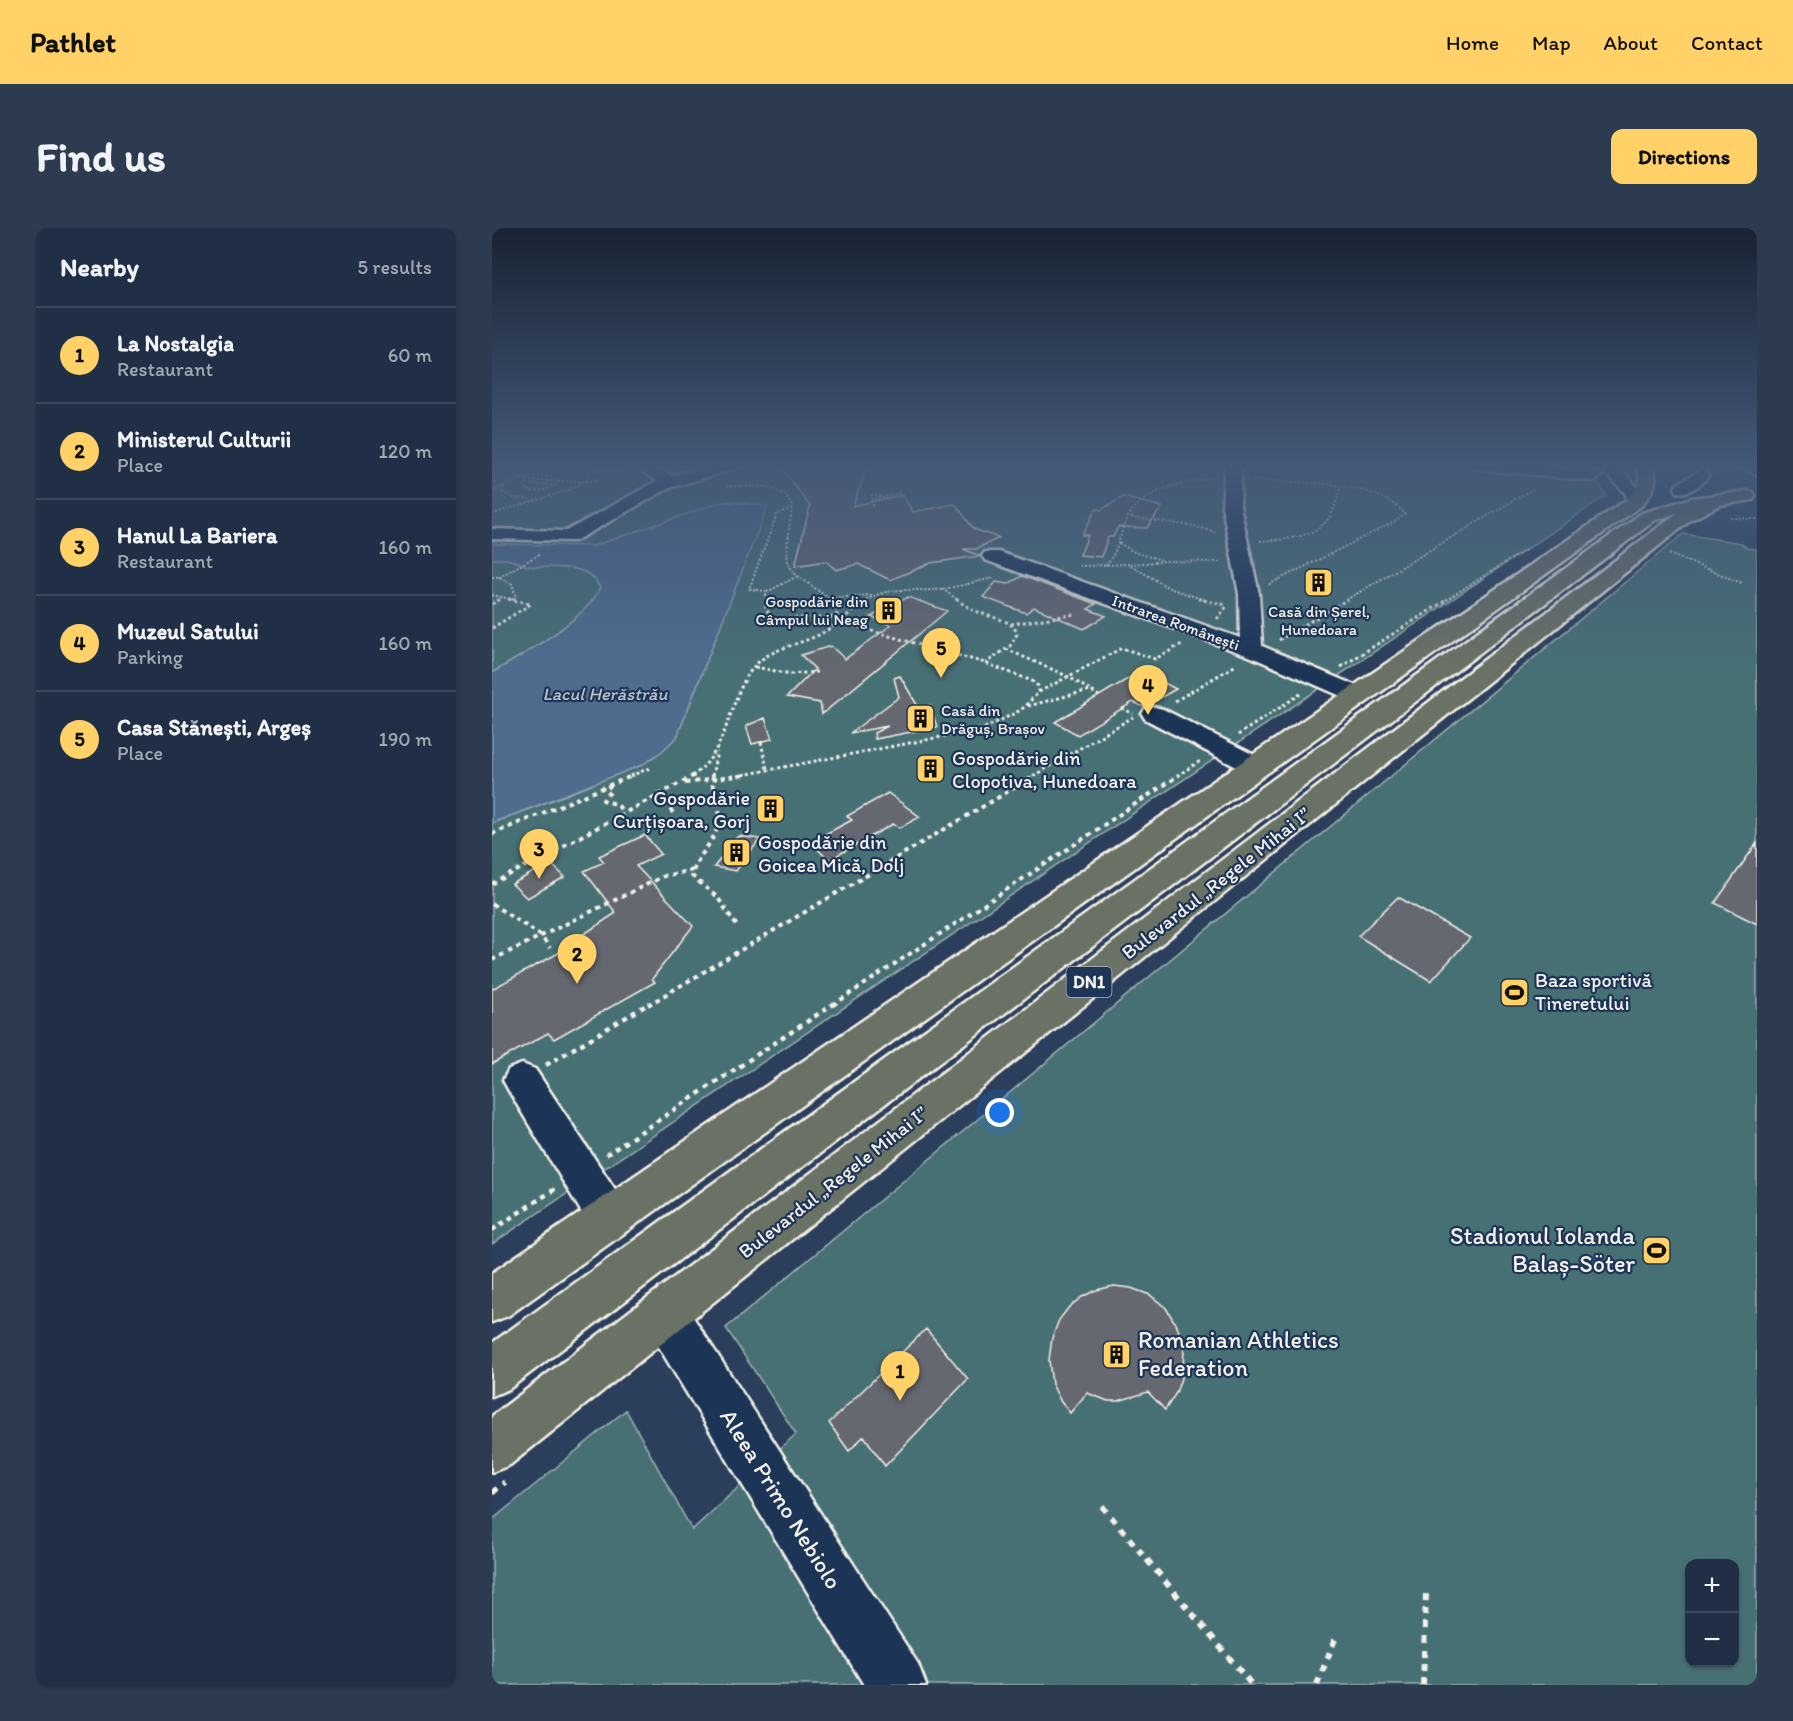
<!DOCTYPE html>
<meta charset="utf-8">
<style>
body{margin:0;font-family:Itim,sans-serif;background:#2d3b50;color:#f1f3f6}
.controls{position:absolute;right:18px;bottom:18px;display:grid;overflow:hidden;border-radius:12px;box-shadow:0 2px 4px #0004}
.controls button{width:54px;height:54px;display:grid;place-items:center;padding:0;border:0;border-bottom:2px solid #3d4a5e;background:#202f45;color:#f1f3f6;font:30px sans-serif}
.you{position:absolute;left:508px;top:885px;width:21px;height:21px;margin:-15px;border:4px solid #fff;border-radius:50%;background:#1a73e8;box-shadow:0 0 0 9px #1a73e833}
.badge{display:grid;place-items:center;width:39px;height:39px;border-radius:50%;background:#ffd166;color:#111;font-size:20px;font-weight:700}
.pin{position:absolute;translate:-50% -50px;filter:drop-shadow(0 2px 3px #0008)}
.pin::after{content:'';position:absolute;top:32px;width:21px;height:18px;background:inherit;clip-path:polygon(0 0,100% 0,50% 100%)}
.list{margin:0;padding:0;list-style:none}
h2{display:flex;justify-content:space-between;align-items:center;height:78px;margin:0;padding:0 24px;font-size:26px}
h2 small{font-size:20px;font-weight:400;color:#a2a9b3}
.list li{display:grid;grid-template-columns:39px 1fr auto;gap:18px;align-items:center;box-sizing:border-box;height:96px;padding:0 24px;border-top:2px solid #3d4a5e}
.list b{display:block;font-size:22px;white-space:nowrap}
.list p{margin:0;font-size:20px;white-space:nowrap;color:#a2a9b3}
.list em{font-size:20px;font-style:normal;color:#a2a9b3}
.map{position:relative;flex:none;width:1265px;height:1457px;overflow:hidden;border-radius:12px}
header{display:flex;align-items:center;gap:36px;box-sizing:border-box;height:84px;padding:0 30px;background:#ffd166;color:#111}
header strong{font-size:28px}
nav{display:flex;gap:33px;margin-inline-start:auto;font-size:21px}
.intro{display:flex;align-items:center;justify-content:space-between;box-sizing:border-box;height:144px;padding:0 36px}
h1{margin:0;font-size:42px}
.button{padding:15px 27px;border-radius:12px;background:#ffd166;color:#111;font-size:21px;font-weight:700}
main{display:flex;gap:36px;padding:0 36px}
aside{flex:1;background:#202f45;border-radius:12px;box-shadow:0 2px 4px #0004}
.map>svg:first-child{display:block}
.green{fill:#477075;stroke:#9eb0ae;stroke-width:1.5;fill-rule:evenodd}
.water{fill:#4f6c8f;stroke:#91a1b3;stroke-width:1.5}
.building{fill:#65676f;stroke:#f4f1e8;stroke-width:1.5}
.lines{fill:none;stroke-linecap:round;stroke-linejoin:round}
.minor-casing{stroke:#f4f1e8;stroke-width:5}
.major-casing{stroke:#f4f1e8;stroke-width:5}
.path-far4{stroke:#f4f1e8;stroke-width:2;stroke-dasharray:2 2;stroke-linecap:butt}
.path-far3{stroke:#f4f1e8;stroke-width:3;stroke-dasharray:3 3;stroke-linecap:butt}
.path-far2{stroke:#f4f1e8;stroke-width:4;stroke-dasharray:4.5 4.5;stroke-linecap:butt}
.path-far1{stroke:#f4f1e8;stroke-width:4.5;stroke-dasharray:5 5;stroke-linecap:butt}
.path{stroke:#f4f1e8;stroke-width:6;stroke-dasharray:7 7;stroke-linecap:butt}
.minor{fill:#1d3557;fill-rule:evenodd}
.major{fill:#6b7165;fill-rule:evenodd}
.labels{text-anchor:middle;stroke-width:4.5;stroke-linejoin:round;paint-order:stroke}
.far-poi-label{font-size:16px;fill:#f4f1e8;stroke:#1d3557;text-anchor:end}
.far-street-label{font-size:16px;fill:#f4f1e8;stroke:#1d3557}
.far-water-label{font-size:18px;font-style:italic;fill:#bac2c9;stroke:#1d3557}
.shield{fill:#1d3557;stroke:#b4b9bc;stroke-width:1.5}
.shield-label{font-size:18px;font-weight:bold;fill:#f4f1e8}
.poi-label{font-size:20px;fill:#f4f1e8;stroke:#1d3557;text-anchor:start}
.street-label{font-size:20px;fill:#f4f1e8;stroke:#1d3557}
.near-poi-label{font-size:24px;fill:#f4f1e8;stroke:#1d3557;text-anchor:end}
.near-street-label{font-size:24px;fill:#f4f1e8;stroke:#1d3557}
</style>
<header>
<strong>Pathlet</strong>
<nav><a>Home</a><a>Map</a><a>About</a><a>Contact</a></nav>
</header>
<div class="intro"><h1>Find us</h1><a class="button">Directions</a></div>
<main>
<aside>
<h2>Nearby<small>5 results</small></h2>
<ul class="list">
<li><span class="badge">1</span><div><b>La Nostalgia</b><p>Restaurant</p></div><em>60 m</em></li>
<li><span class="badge">2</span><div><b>Ministerul Culturii</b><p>Place</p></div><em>120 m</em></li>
<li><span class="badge">3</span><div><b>Hanul La Bariera</b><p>Restaurant</p></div><em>160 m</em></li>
<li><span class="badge">4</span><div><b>Muzeul Satului</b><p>Parking</p></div><em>160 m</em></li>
<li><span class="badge">5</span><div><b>Casa Stănești, Argeș</b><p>Place</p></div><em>190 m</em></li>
</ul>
</aside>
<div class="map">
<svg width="1265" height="1457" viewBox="0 0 1265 1457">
<rect width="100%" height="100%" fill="#2b3f5c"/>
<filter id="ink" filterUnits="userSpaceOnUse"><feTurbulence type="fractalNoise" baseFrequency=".0167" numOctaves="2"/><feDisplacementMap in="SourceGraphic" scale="12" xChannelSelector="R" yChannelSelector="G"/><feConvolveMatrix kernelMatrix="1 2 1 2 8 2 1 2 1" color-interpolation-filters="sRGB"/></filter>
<g filter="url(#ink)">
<path class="green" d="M0,236h1085l1,4 21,15 7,13 -1114,748v-421l100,-38 169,-280 -31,-4 -15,3 -121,42 -102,-2z
M1191,306l58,9 6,5 10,1v1136h-1265v-165l134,-110 66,120 104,-96 -70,-106zM1198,1336h44v98h-44z
M0,331c6,0 13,-1 19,1 6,1 11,5 18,6 23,4 60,-6 71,22 -13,31 -78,67 -108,85z"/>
<path class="water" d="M230,274l39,3 5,2v3l-89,227 -16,15 -19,13 -150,58v-150c30,-18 95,-54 108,-85 -11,-28 -48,-18 -71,-22 -7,-1 -12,-5 -18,-6 -6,-2 -13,-1 -19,-1v-15l102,2z"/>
<path class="building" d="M287,236h89l-15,42 49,-11 11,17 42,-8 19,25 25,9 -23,11h-13l17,7 -49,7 -41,17 -32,-16 -22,6 -10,-9 -31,5 15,-60z
M631,269l39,10 -15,21 -29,-1 -5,10h-5l-7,20 -21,-2 8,-20h-6l14,-26 5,1z
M530,348l74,28 -8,5 18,7 -22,13 -50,-22 -8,6 -43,-16 13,-15 12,2z
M416,369l39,14 -125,103 -2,-11 -33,-6 28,-28 -14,-14 30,-9 14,13 46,-34 -20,-8z
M649,443l35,18 -32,18 -11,-5 -55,33 -23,-13z
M408,448l20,34 10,-5 7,22 -62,12 -1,-6 14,-7 -38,7 49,-36 -5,-19z
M273,490l7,21 -20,5 -6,-18z
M396,565l32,24 -21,11 -6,-4 -64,36 -19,-18 42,-22 -5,-4z
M153,607l16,19 -25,12 57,60 -41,53 3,3 -101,57 -6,-6 -56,31v-75l74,-40 -2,-2 52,-34 -32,-42 20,-9 -5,-6z
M246,608l22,3 -24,32 -22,-4z
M1265,615v81l-42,-21z
M58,635l15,14 -38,21 -15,-14z
M906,669l72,41 -39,43 -73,-45z
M622,1058l17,2 19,7 16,13 11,18 7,22 -1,24 -7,21 -11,17 -17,-18 -30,9h-10l-21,-8 -17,20 -9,-11 -9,-18 -3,-24 3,-22 7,-18 10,-13 13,-10 14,-7z
M434,1101l42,50 -83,87 -21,-30 -15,15 -20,-28z"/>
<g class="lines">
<defs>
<path id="minor" d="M140,236h19l21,12 45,-12h26l-2,3 -72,21 -94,53 -83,-2v-10l74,2 91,-50z
M733,236h16l-1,42 19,88 3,52 104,44 4,5 -4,5 -8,2 -8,-2 -101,-44 -264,-96 -3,-4 3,-4h14l241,86 -1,-44 -17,-88z
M976,236h56l70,7 8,5 -8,5 -118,-12z
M1110,236h16l23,28 3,10 -3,4h-12l-4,-13 -20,-21z
M1209,242l6,2 2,3c-7,9 -20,20 -32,17l-2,-4 2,-4z
M662,479l9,2 101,51 4,6 -4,6 -9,2 -9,-2 -101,-53 -3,-5 3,-5z
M30,836l13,5 89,134 6,15 -6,15 -15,6 -15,-6 -85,-142 -6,-11 6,-11z
M172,1062l16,7 238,367 8,21h-62l-216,-356 -7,-16 7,-16z"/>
<path id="major" d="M1144,236h16c8,19 1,27 -11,42l-1133,810 -16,6v-49l1137,-775c11,-12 13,-18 7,-34z
M1245,236h20v10l-18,-7z
M1255,263l6,1 2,4 -2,4 -33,5 -29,15 -1181,945 -18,7v-56l1185,-903 -23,8 -1145,868 -17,7v-53l1150,-830 50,-15z"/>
</defs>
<use href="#minor" class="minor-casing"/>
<use href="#major" class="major-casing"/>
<path class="path-far4" d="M696,236h8
M925,236l41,4
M1176,236l11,3
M101,239l25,3
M34,251l1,11c13,4 23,-1 33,-9
M760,252c43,3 123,-1 153,34l-9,7 -128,64
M34,253h66l30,-12
M34,256l26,1
M234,258l43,1 16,8 7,11 -5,45 1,12 6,10 37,27
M11,259v5l10,6 17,1
M0,263c20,-8 47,-23 68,-10
M380,272v-5l10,1
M381,278l-1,-6 28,-7
M0,286l77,-24 15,-9 10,-17
M635,289l67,9 21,6
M1239,290l26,1
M768,313c23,-1 55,-3 69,-23 6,-9 8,-21 12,-31
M627,315l17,10 26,7
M1177,326l73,29
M638,336l37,-3 54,1
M614,337c11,-12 13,-27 19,-42 14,-33 56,-40 87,-45
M587,338l50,-2 40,24 36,12
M0,349h7l13,7 4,12 -2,4
M7,349l41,-23
M450,361l16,11
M275,364l31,-16
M0,367l23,5
M338,370l44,-3
M6,372l4,-2
M274,372v-9l-17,-2 28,-75 15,-5
M374,372c28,-16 50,-7 78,-11 17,-3 34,-8 51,-11
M854,372l187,-111
M954,372l84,-53"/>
<path class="path-far3" d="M274,371v9l5,11
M464,371c8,6 16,11 25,14 13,6 32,6 36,21l-7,12 -24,17
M706,371l29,6
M22,373l1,-2
M0,376l9,-5
M271,386v5l76,-2
M725,391l10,-13
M519,396l65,-10
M0,400l39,-24 -23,-5
M787,412l69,-41
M514,421l63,28 30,19
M263,439l36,7 26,-2
M849,439l107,-68
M547,464l83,-44 33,11 27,-15
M683,473l61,-36
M536,478l62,-16
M630,480l11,6
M746,507l64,-42
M269,514l6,27
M138,548l20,-8
M200,548c40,-25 36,-90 69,-116 16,-13 45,-17 63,-28 16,-9 30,-23 44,-33
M220,548l5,-24
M245,548l246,-47 38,-19 18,-18 -1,-6 -6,-5 -47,-18 -145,-41 -10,-23
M541,548l100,-59
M685,548l23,-15"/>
<path class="path-far2" d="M220,547c-1,16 10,31 7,46 -3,21 -23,34 -27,55l26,22 19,28
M193,555l60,-8
M116,557l4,5 -9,10 15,5 5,8
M166,568l18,20
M0,606l142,-59
M0,656l203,-109
M0,676l48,31 10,13
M0,732l172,-84 29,-6
M156,777l388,-230
M341,777l346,-230"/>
<path class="path-far1" d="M54,837l104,-62
M114,927l229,-152
M0,1002l63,-41"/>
<path class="path" d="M0,1265l13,-11
M610,1278l150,179
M825,1457l18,-46
M931,1457l3,-93"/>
<use href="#minor" class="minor"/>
<use href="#major" class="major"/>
</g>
</g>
<linearGradient id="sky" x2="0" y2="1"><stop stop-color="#182333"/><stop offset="0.54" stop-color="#445878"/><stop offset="1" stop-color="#445878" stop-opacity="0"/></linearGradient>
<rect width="1265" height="440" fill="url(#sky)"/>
<defs>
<symbol id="building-square" viewBox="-11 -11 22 22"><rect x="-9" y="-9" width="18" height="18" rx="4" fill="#ffd166" stroke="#1d3557"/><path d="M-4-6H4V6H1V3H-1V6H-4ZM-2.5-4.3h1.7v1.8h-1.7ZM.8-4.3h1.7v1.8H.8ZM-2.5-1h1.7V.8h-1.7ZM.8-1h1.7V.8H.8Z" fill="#111"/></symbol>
<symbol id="stadium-square" viewBox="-11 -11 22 22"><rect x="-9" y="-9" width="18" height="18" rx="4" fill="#ffd166" stroke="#1d3557"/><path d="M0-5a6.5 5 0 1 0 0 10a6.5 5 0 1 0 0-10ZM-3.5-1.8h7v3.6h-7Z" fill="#111"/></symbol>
</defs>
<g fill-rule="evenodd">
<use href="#building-square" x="810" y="338" width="33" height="33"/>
<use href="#building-square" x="380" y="366" width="33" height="33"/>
<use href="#building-square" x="412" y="474" width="33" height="33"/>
<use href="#building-square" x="422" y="524" width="33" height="33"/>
<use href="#building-square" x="262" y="564" width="33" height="33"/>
<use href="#building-square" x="228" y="608" width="33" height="33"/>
<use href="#stadium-square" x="1006" y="748" width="33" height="33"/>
<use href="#stadium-square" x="1148" y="1006" width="33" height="33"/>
<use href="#building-square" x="608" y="1110" width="33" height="33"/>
</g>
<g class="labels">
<g class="far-poi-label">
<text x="376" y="379">Gospodărie din<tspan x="376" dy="18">Câmpul lui Neag</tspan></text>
<text x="827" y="389" text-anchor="middle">Casă din Șerel,<tspan x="827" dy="18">Hunedoara</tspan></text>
<text x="449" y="488" text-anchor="start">Casă din<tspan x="449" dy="18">Drăguș, Brașov</tspan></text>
</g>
<g class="far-street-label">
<text transform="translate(684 394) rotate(20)" y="6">Intrarea Românești</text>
</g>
<g class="far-water-label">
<text x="113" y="472">Lacul Herăstrău</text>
</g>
<rect class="shield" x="574.5" y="739" width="45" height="30" rx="4.5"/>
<g class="shield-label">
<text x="597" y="760">DN1</text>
</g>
<g class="poi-label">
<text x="460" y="537">Gospodărie din<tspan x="460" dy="23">Clopotiva, Hunedoara</tspan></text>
<text x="258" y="577" text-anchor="end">Gospodărie<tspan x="258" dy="23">Curțișoara, Gorj</tspan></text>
<text x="266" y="621">Gospodărie din<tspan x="266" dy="23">Goicea Mică, Dolj</tspan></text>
<text x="1043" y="759">Baza sportivă<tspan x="1043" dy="23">Tineretului</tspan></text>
</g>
<g class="street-label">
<text transform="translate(724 655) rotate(-38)" y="7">Bulevardul „Regele Mihai I”</text>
<text transform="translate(341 954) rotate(-38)" y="7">Bulevardul „Regele Mihai I”</text>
</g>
<g class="near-poi-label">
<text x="1143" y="1016">Stadionul Iolanda<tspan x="1143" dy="28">Balaș-Söter</tspan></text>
<text x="646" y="1120" text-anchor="start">Romanian Athletics<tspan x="646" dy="28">Federation</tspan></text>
</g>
<g class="near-street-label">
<text transform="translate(289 1271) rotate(58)" y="8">Aleea Primo Nebiolo</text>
</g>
</g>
</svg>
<div class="controls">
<button>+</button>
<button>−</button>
</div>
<div class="you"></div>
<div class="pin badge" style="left:408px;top:1173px">1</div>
<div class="pin badge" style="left:85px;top:756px">2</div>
<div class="pin badge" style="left:47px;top:651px">3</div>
<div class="pin badge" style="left:656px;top:487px">4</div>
<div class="pin badge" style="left:449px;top:450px">5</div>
</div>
</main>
